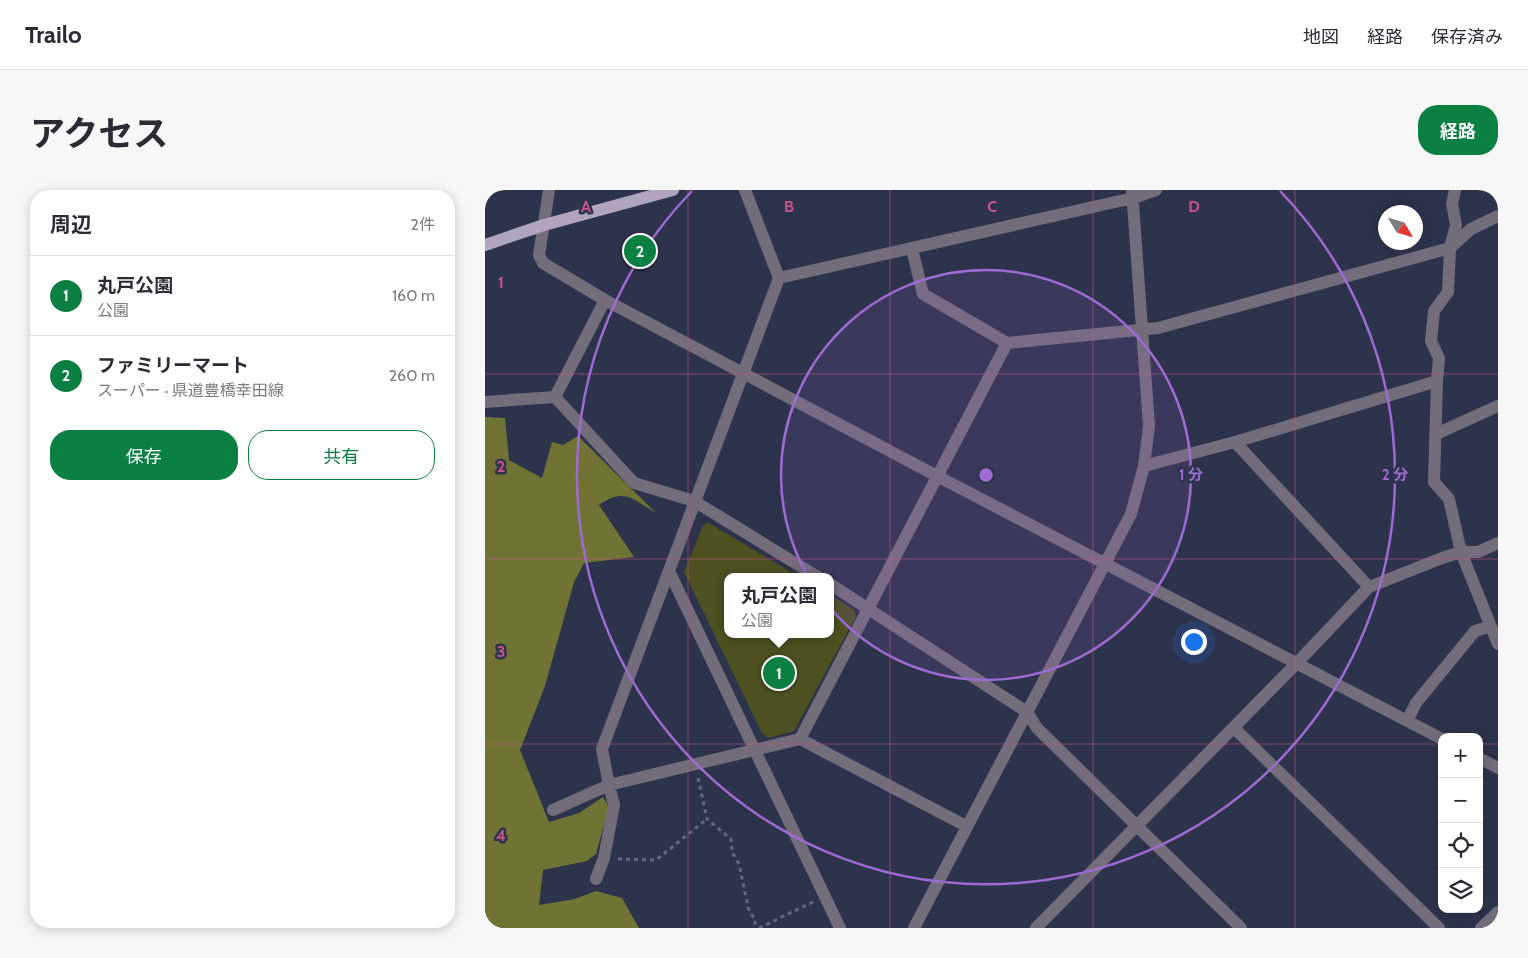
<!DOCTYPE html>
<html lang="ja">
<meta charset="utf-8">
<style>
body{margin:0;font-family:Cabin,"Noto Sans JP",sans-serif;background:#f7f7f7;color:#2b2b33}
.controls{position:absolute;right:15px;bottom:15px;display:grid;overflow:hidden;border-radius:10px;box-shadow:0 2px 12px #0003}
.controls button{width:45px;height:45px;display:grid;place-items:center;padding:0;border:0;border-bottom:1px solid #e1e1e2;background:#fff;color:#2b2b33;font:25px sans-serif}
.compass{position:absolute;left:893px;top:15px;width:45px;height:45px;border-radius:50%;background:#fff;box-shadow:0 2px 12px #0003;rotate:128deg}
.you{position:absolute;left:708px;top:451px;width:18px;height:18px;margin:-12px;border:4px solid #fff;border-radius:50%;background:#1a73e8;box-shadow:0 0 0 8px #1a73e833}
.badge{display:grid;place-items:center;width:32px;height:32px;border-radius:50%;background:#0b8043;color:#fff;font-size:16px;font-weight:700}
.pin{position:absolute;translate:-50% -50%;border:2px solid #fff;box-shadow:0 1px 5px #0006}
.popup{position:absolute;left:239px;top:383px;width:110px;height:65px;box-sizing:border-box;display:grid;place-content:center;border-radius:10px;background:#fff;filter:drop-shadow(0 1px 4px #0005);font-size:16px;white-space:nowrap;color:#7c7c81}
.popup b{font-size:19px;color:#2b2b33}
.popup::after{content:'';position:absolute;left:50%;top:100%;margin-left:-10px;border:10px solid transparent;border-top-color:#fff}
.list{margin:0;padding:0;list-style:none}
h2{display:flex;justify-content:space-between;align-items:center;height:65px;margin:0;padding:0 20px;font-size:21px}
h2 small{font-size:16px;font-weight:400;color:#7c7c81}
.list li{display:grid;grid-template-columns:32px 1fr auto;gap:15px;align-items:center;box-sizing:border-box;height:80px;padding:0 20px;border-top:1px solid #e1e1e2}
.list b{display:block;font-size:19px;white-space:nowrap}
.list p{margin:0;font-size:16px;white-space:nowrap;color:#7c7c81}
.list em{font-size:16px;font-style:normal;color:#7c7c81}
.actions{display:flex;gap:10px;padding:15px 20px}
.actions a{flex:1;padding:11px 0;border:1px solid #0b8043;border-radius:20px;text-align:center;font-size:18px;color:#0b8043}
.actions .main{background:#0b8043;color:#fff}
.icon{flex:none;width:28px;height:28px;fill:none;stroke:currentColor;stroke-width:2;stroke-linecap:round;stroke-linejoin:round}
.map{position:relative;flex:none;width:1013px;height:738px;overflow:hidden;border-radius:20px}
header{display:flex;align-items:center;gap:30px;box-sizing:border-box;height:70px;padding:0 25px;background:#fff;border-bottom:1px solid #e1e1e2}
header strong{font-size:24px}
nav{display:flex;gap:28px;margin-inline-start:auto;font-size:18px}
.intro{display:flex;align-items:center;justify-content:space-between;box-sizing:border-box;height:120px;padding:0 30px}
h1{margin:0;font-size:35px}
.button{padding:12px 22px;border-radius:20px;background:#0b8043;color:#fff;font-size:18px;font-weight:700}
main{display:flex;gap:30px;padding:0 30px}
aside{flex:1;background:#fff;border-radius:20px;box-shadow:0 2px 12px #0003}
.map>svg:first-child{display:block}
.green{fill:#4d5121}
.forest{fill:#6f7435}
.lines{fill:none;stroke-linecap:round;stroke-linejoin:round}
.path{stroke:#63677e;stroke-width:3;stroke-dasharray:4 4;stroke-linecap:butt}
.minor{stroke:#736d7a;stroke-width:12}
.major{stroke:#b1a5be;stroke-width:12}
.grid{fill:none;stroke:#ca5488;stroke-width:1;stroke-opacity:0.55}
.ring{fill:none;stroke:#9d6bd1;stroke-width:2.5}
.grid-label{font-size:16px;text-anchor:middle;font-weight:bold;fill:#ca5488;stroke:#2e334c;stroke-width:5;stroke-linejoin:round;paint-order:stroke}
.centre{fill:#9d6bd1;stroke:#2e334c;stroke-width:2.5}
.ring-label{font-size:15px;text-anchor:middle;font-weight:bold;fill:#9d6bd1;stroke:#2e334c;stroke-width:5;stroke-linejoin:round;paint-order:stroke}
</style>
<header>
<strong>Trailo</strong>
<nav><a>地図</a><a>経路</a><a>保存済み</a></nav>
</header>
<div class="intro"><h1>アクセス</h1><a class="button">経路</a></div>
<main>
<aside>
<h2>周辺<small>2件</small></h2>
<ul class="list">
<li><span class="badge">1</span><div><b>丸戸公園</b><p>公園</p></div><em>160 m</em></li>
<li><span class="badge">2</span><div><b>ファミリーマート</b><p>スーパー · 県道豊橋幸田線</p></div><em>260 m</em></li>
</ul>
<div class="actions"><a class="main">保存</a><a>共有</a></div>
</aside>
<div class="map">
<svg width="1013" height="738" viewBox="0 0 1013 738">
<rect width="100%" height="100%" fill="#2e334c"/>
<path class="green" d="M222,332l92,55h-71v57h102v-39l24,15 2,6 -62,115 -26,7 -6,-5 -78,-161 18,-44z"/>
<path class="forest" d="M0,227l20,1 4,42 33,18 10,-36 11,3 15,-9 78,77c-23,-14 -32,-26 -57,-8l35,52 -50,6 -10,19 -29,104 -25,64 29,72 30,-9 24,-16 6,10 -13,47 -9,7 -44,9 -4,35 36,-6 21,-8 26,7 17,30h-154z"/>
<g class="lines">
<path class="path" d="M213,588l9,41 24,20 1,13 7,12 10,47 6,8v9
M133,669l38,1 51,-41
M274,738l54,-26"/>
<path class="minor" d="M64,0l-10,65 4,8 62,37 332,176 505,263
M260,0l34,88 -177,471 7,36 191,-46 166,87
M970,0l-3,14 4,21 -6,23 -2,44 -14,19 -3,30 8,17 -2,23 -3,101 15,17 12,53 37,92
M427,59l11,45 84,49 151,-15 292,-80 21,-19 27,-13
M294,88l354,-80 23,-8
M70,207l50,-97
M0,212l70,-5 79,86 60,18 124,76
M951,244l62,-28
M750,252l134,145
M659,276l91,-24 202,-61
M184,381l171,357
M345,394l197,128 10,16 204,200
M922,531l9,-18 59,-72 16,-5
M749,538l205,200
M315,549l207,-396
M994,568l19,10
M68,620l56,-25 5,20 -10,53 -8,21
M429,738l217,-414 13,-48 5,-40 -17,-236
M551,738l261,-265 72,-76 73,-29 19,-6h17l20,-9
M996,738l17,-16"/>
<path class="major" d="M0,55l59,-20 129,-35"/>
</g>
<path class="grid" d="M203,0v738M405,0v738M608,0v738M810,0v738M0,184h1013M0,369h1013M0,554h957M994,554h19"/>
<circle cx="501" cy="285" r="205" fill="#9d6bd1" fill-opacity=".12"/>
<g class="ring">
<circle cx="501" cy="285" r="205"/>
<path d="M795 1A409 409 0 1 1 207 1"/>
</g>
<g class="grid-label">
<text x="101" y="22">A</text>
<text x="304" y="22">B</text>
<text x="507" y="22">C</text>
<text x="709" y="22">D</text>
<text x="16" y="98">1</text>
<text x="16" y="282">2</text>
<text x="16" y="467">3</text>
<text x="16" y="651">4</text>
</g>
<circle cx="501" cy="285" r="8" class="centre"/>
<g class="ring-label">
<text x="706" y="290">1 分</text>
<text x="910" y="290">2 分</text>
</g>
</svg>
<div class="controls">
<button>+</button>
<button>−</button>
<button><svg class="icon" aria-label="locate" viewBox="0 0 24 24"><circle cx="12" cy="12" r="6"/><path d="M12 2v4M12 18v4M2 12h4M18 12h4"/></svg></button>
<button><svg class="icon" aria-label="layers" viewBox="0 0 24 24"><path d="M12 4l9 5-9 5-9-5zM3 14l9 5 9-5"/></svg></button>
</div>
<svg class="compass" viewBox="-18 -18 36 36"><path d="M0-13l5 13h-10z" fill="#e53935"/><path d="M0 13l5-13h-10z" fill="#7c7c81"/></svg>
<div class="you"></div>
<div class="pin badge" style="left:294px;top:483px">1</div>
<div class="popup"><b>丸戸公園</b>公園</div>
<div class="pin badge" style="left:155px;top:61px">2</div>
</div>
</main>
